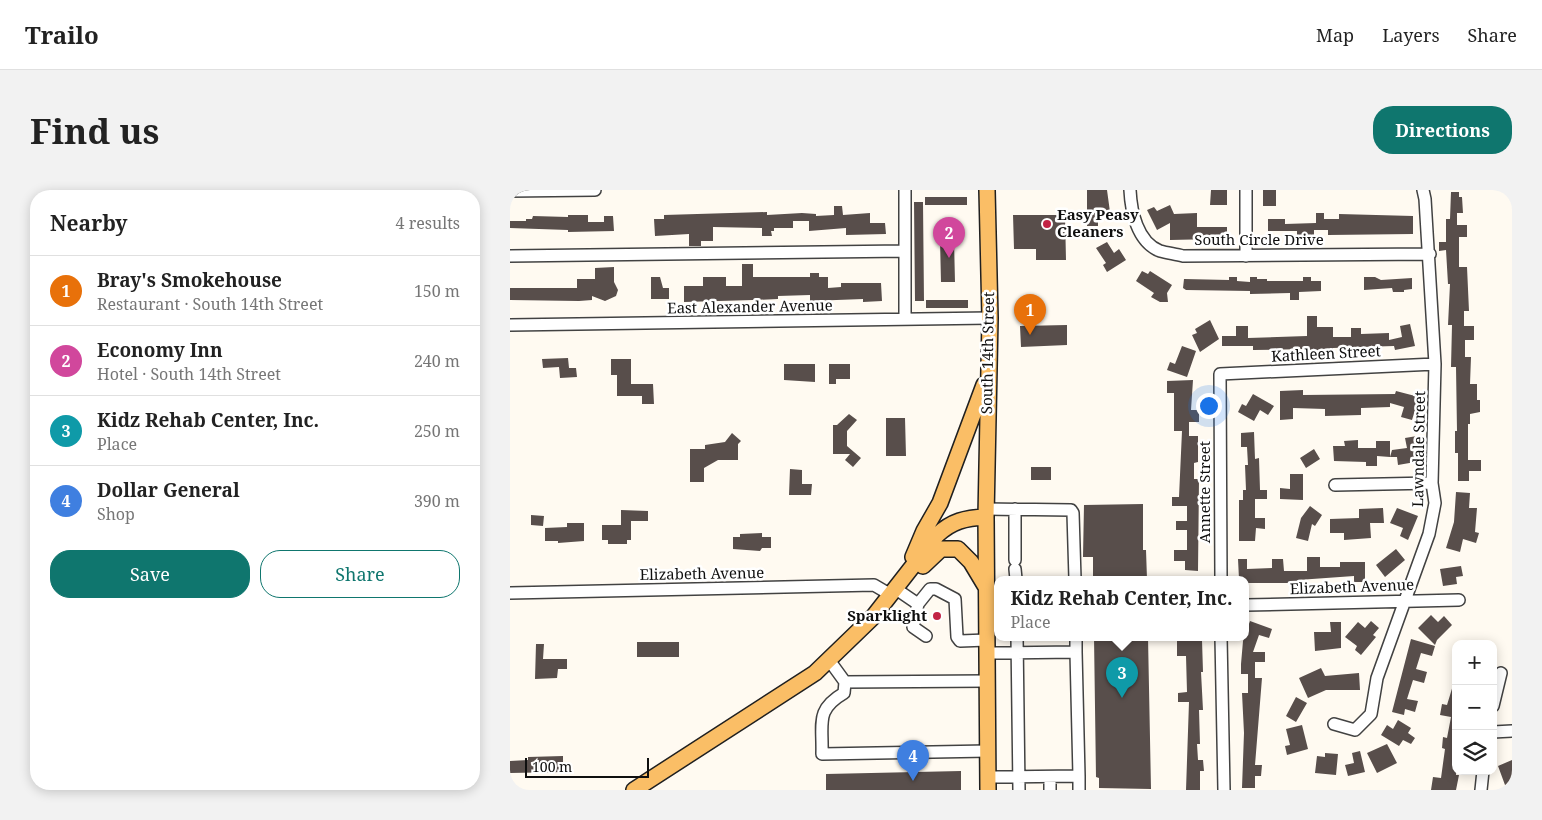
<!DOCTYPE html>
<meta charset="utf-8">
<style>
body{margin:0;font-family:"Noto Serif",serif;background:#f2f2f2;color:#222}
.controls{position:absolute;right:15px;bottom:15px;display:grid;overflow:hidden;border-radius:10px;box-shadow:0 2px 12px #0003}
.controls button{width:45px;height:45px;display:grid;place-items:center;padding:0;border:0;border-bottom:1px solid #e0e0e0;background:#fff;color:#222;font:25px sans-serif}
.scale{position:absolute;left:15px;bottom:12px;width:124px;box-sizing:border-box;padding-left:5px;border:2px solid #0f0f0f;border-top:0;font-size:14px;line-height:18px;white-space:nowrap;color:#0f0f0f;-webkit-text-stroke:4px #fff;paint-order:stroke}
.you{position:absolute;left:698px;top:215px;width:18px;height:18px;margin:-12px;border:4px solid #fff;border-radius:50%;background:#1a73e8;box-shadow:0 0 0 8px #1a73e833}
.badge{display:grid;place-items:center;width:32px;height:32px;border-radius:50%;background:#0f766e;color:#fff;font-size:16px;font-weight:700}
.pin{position:absolute;translate:-50% -41px;filter:drop-shadow(0 1px 2px #0008)}
.pin::after{content:'';position:absolute;top:26px;width:18px;height:15px;background:inherit;clip-path:polygon(0 0,100% 0,50% 100%)}
.popup{position:absolute;left:484px;top:386px;width:255px;height:65px;box-sizing:border-box;display:grid;place-content:center;border-radius:10px;background:#fff;filter:drop-shadow(0 1px 4px #0005);font-size:16px;white-space:nowrap;color:#767676}
.popup b{font-size:19px;color:#222}
.popup::after{content:'';position:absolute;left:50%;top:100%;margin-left:-10px;border:10px solid transparent;border-top-color:#fff}
.list{margin:0;padding:0;list-style:none}
h2{display:flex;justify-content:space-between;align-items:center;height:65px;margin:0;padding:0 20px;font-size:21px}
h2 small{font-size:16px;font-weight:400;color:#767676}
.list li{display:grid;grid-template-columns:32px 1fr auto;gap:15px;align-items:center;box-sizing:border-box;height:70px;padding:0 20px;border-top:1px solid #e0e0e0}
.list b{display:block;font-size:19px;white-space:nowrap}
.list p{margin:0;font-size:16px;white-space:nowrap;color:#767676}
.list em{font-size:16px;font-style:normal;color:#767676}
.actions{display:flex;gap:10px;padding:15px 20px}
.actions a{flex:1;padding:11px 0;border:1px solid #0f766e;border-radius:20px;text-align:center;font-size:18px;color:#0f766e}
.actions .main{background:#0f766e;color:#fff}
.icon{flex:none;width:28px;height:28px;fill:none;stroke:currentColor;stroke-width:2;stroke-linecap:round;stroke-linejoin:round}
.map{position:relative;flex:none;width:1002px;height:600px;overflow:hidden;border-radius:20px}
header{display:flex;align-items:center;gap:30px;box-sizing:border-box;height:70px;padding:0 25px;background:#fff;border-bottom:1px solid #e0e0e0}
header strong{font-size:24px}
nav{display:flex;gap:28px;margin-inline-start:auto;font-size:18px}
.intro{display:flex;align-items:center;justify-content:space-between;box-sizing:border-box;height:120px;padding:0 30px}
h1{margin:0;font-size:35px}
.button{padding:12px 22px;border-radius:20px;background:#0f766e;color:#fff;font-size:18px;font-weight:700}
main{display:flex;gap:30px;padding:0 30px}
aside{flex:1;background:#fff;border-radius:20px;box-shadow:0 2px 12px #0003}
.map>svg:first-child{display:block}
.building{fill:#584e4b}
.lines{fill:none;stroke-linecap:round;stroke-linejoin:round}
.minor-casing{stroke:#424242;stroke-width:14}
.major-casing{stroke:#202020;stroke-width:18}
.minor{stroke:#fff;stroke-width:11}
.major{stroke:#fabe66;stroke-width:15}
.poi-dot{fill:#c22445;stroke:#fff;stroke-width:2}
.labels{text-anchor:middle;stroke-width:5;stroke-linejoin:round;paint-order:stroke}
.poi-label{font-size:15px;font-weight:bold;fill:#0f0f0f;stroke:#fff;text-anchor:start}
.street-label{font-size:15px;fill:#0f0f0f;stroke:#fff}
</style>
<header>
<strong>Trailo</strong>
<nav><a>Map</a><a>Layers</a><a>Share</a></nav>
</header>
<div class="intro"><h1>Find us</h1><a class="button">Directions</a></div>
<main>
<aside>
<h2>Nearby<small>4 results</small></h2>
<ul class="list">
<li><span class="badge" style="background:#e8710a">1</span><div><b>Bray's Smokehouse</b><p>Restaurant · South 14th Street</p></div><em>150 m</em></li>
<li><span class="badge" style="background:#d1479c">2</span><div><b>Economy Inn</b><p>Hotel · South 14th Street</p></div><em>240 m</em></li>
<li><span class="badge" style="background:#0f9aa8">3</span><div><b>Kidz Rehab Center, Inc.</b><p>Place</p></div><em>250 m</em></li>
<li><span class="badge" style="background:#3f7fe0">4</span><div><b>Dollar General</b><p>Shop</p></div><em>390 m</em></li>
</ul>
<div class="actions"><a class="main">Save</a><a>Share</a></div>
</aside>
<div class="map">
<svg width="1002" height="600" viewBox="0 0 1002 600">
<rect width="100%" height="100%" fill="#fffaf1"/>
<path class="building" d="M577,0h20l3,22h-12v14h-11z
M701,0h16v15h-17z
M753,0h13v16h-13z
M941,2h8v5h3l1,16h-6v12h10v12h-8v30h8l2,44h-5v15h10v14h-9v17h6l-1,27h7v16h3v12l-10,2v10h-2v36h13v11h-12v10h-11v-28h-3v-22h2l-1,-64h-5l1,-42h-4l2,-41h-2l-2,-34 -7,1v-9h7v-23h4z
M415,7h42v8h-42z
M404,12h9l1,99h-9z
M660,15l4,9 23,-1v14h30v14l-12,-2 -45,1v-17l-13,7 -10,-20 7,-3 3,4z
M324,16h8l1,9 27,-2v10h15l1,11 -40,1v-7l-37,3v-10h-16v7h-19v3h-3l1,5h-10v-8l-49,-1v14h-12v5h-12v-12l-34,2 -1,-17h10v-4l103,-3v3l35,-2 14,1v2l18,-1z
M806,23h8v6h15v-5l74,2v18l-85,1v-5h-14v5l-17,1v-5h-29v-12h17v5l31,-1z
M58,25h20v7h16v-6h9l1,15 -46,1v-2l-58,-2v-7h16v-2h6l1,-3 35,1z
M503,25h52l1,45h-30v-11h-22z
M430,50h14l1,42h-14z
M597,52l7,11 5,-4 7,11 -19,12 -4,-7 3,-2 -10,-15z
M232,74h11v13h57v-4h9v4h9v11l13,-1v-4h40l1,18 -19,1v-3l-53,2v-6l-32,1v3l-25,1 -69,2v-16h19v-9h23v9h16z
M104,77v15l4,8 -2,6 -11,5 -13,-5v4l-13,1 -69,-1v-12h67v-9h18v-11z
M632,81l6,3 2,-3 22,14 -5,8 1,9h-8l-9,-5 3,-4 -18,-12z
M141,87h9l3,11h6v11h-18z
M719,87h8v4l13,1v-5h7v2h10v2h36v-4h8v4h10v10l-22,1v8h-9v-7l-40,1v-3l-64,-1 -3,-2 1,-9 45,1z
M854,87h11l6,3 31,-2v11l-8,1v2h-11l-1,-4 -28,2z
M416,110h42v8h-42z
M797,126h10v11h16v10h18v-9h10v6l28,-1v7l13,-3 -2,-11 10,-2 5,22 -20,4 -1,-4 -33,1 -28,1v3h-25v-2l-55,1v-4h-31v-10h14v-10h12v12l59,-2z
M700,130l9,19 -19,13 -8,-17 5,-2 -2,-4z
M557,135v20l-46,2 -1,-21z
M672,156l14,5 -9,26 -20,-7 3,-8 5,2z
M58,168l1,10h7l1,9 -17,1 -1,-11 -16,1 -1,-9z
M101,169h20v25h22l1,20h-12v-8h-25v-21h-6z
M274,174h31v18l-31,-2z
M319,174h21v15h-14v5h-7z
M683,190l-2,30h8v12h-10v14h9v26l-4,1v16h5l-1,92 -13,-1v-9h-11v-11h13v-20h-11v-9h11v-15h-15v-9h7l3,-66h-8v-38h-7v-12z
M793,200v5l92,-1 1,-3 23,6 -7,23 -11,-3 3,-10 -14,-4v4l-29,1v7l-36,1v-7l-32,-1v11l-13,1v-29z
M743,204l21,12 -6,9 -8,-5 -6,11 -16,-9 4,-8 4,2z
M339,224l8,6 -10,11v15l14,12 -8,9 -8,-7 5,-6h-17v-29h4z
M376,228h19l1,38h-20z
M744,242l1,27 4,-1 1,32h7v9h-12v19h10v11l-9,-1 -1,13h-16v-41h4v-10h3l-1,-25h3l-1,-18h-6v-14z
M222,243l9,8 -3,3v16h-20l-14,8v14h-14v-33h15v-4l20,-3z
M907,246l4,25 -23,4 -1,-8h-7l2,-7 15,-2 -2,-10z
M848,250v8h18v-7h14v16l-13,-1v10h-11v-4l-32,-1 -1,-15h12l-1,-5z
M804,259l6,10 -14,9 -6,-10z
M521,277h20v13h-20z
M280,279l12,1v14h10l-1,11h-22z
M780,284h13v26l-23,-1v-11l10,1z
M946,302l14,1 -1,15h8l-2,24 4,1 -3,10 -13,-4 -3,13 -14,-4 8,-26z
M633,314v46h3l1,29h-54v-22h-10l1,-52z
M800,316l12,9 -7,11 -3,-2 -4,17 -12,-3 5,-20z
M873,318l1,15h-14l1,15 -27,2v-7h-14v-14l29,-1v-9z
M887,318l21,8 -10,24 -8,-4 3,-8 -13,-5z
M111,320l27,1v10h-17v19h-4v4h-19v-4h-6v-15h19z
M21,325l13,1 -1,10 -12,-1z
M57,333h17v18l-26,2v-2h-13v-13l22,-1z
M252,343v4h9v11h-9l-2,3 -27,-2v-12h7v-3z
M886,359l9,11 -20,17 -9,-12z
M797,367h13v10h20v-5h25v20h-11v-6l-56,4v3h-52v-4h-7l-1,-20h9v10l25,-1v-9h11l1,12h23z
M951,376l2,10 -7,1 1,7 -14,2 -3,-17z
M921,425l7,7 6,-6 8,9 -15,15 -2,5 -17,-17z
M740,431l22,8 -3,9 -10,-3 -6,17h12v10h-10v16h7l-7,87h7l-1,11h-6v12h-13l2,-55 -2,-40h6v-19h-7v-10l2,-23z
M861,431l8,7 -6,7 3,2 -15,18 -6,-5 2,-4 -12,-9 13,-15 7,6z
M820,432h11v26l-26,3 -1,-19h17z
M584,447h54l3,152 -52,-1v-10l-3,-1z
M667,447h21v3h4l1,32h-2l2,38h-4l1,34h-3l1,16h5l1,11h-4v19h-14l3,-88h-11v-9l9,-1 -1,-36h-9z
M901,449l24,7 -3,10 -11,-3 -5,16 11,3 -3,11 -11,-3 -6,19 11,2 -3,11 -10,-3 -1,6 -12,-3z
M127,452h42v15h-42z
M26,454h8l-1,15h24v10h-9l-1,9 -22,1z
M811,478l4,8 34,-3 1,17h-34l-18,8 -9,-20z
M944,492l2,93h3l-3,15h-25l2,-13 8,1 4,-29 -3,-1 1,-11 4,1 4,-21 -11,-2 2,-11 5,1z
M786,507l11,6 -11,19 -10,-6z
M888,530l13,8 -3,5 7,5 -4,6 -8,-4 -4,6 -18,-11 6,-10 6,4z
M792,535l6,24 -21,6 -2,-9 5,-1 -4,-16z
M877,554l10,19 -20,10 -10,-20z
M850,561l5,21 -17,4 -3,-11 9,-2 -2,-10z
M815,563l13,1 -2,21 -21,-2 2,-17 8,1z
M53,566v16l-53,1v-12l18,-1v-3z
M1002,570v22l-7,3 -7,-19z
M451,581v19h-135v-16z"/>
<g class="lines">
<defs>
<path id="minor" d="M395,0v129
M620,0c1,21 7,52 30,61 7,2 15,3 23,5l247,-2
M0,1l85,-1
M0,66l395,-5
M736,66v-66
M0,135l480,-7
M825,295l97,-2
M476,319l85,1 2,3 2,66
M505,319v51
M505,379l1,10
M711,389l-1,-205 215,-10
M386,399l22,15 12,-15h6l19,10 2,38 3,4 27,-1
M0,403l364,-8 17,10
M408,414l-5,23 13,9
M736,415l213,-5
M507,447l2,153
M566,447v15
M711,447l3,153
M477,463l89,-1 3,124
M319,470l16,22 142,-1
M335,492l-1,11c-29,17 -21,30 -22,61l166,-3
M983,516l8,-33
M824,534l21,6 16,-16 6,-36 52,-144 6,-31 -3,-20 3,-119 -10,-165 -2,-9
M983,542l19,-1
M478,587l91,-1v14
M540,600v-13
M971,600l2,-19"/>
<path id="major" d="M477,0l3,128 -4,199 2,273
M403,367l11,-26 16,-28 44,-118
M413,376l18,-17h17l13,13 15,25
M124,600l181,-117 58,-56 64,-82c15,-14 28,-17 49,-18"/>
</defs>
<use href="#minor" class="minor-casing"/>
<use href="#major" class="major-casing"/>
<use href="#minor" class="minor"/>
<use href="#major" class="major"/>
</g>
<g class="poi-dot">
<circle cx="537" cy="34" r="5"/>
<circle cx="427" cy="426" r="5"/>
</g>
<g class="labels">
<g class="poi-label">
<text x="547" y="30">Easy Peasy<tspan x="547" dy="17">Cleaners</tspan></text>
<text x="417" y="431" text-anchor="end">Sparklight</text>
</g>
<g class="street-label">
<text x="749" y="55">South Circle Drive</text>
<text transform="translate(240 117) rotate(-1)" y="5">East Alexander Avenue</text>
<text transform="translate(478 163) rotate(-89)" y="5">South 14th Street</text>
<text transform="translate(816 164) rotate(-3)" y="5">Kathleen Street</text>
<text transform="translate(909 259) rotate(-89)" y="5">Lawndale Street</text>
<text transform="translate(695 302) rotate(-90)" y="5">Annette Street</text>
<text transform="translate(192 384) rotate(-1)" y="5">Elizabeth Avenue</text>
<text transform="translate(842 397) rotate(-2)" y="5">Elizabeth Avenue</text>
</g>
</g>
</svg>
<div class="controls">
<button>+</button>
<button>−</button>
<button><svg class="icon" aria-label="layers" viewBox="0 0 24 24"><path d="M12 4l9 5-9 5-9-5zM3 14l9 5 9-5"/></svg></button>
</div>
<div class="scale">100 m</div>
<div class="you"></div>
<div class="pin badge" style="left:520px;top:145px;background:#e8710a">1</div>
<div class="pin badge" style="left:439px;top:68px;background:#d1479c">2</div>
<div class="pin badge" style="left:612px;top:508px;background:#0f9aa8">3</div>
<div class="popup"><b>Kidz Rehab Center, Inc.</b>Place</div>
<div class="pin badge" style="left:403px;top:591px;background:#3f7fe0">4</div>
</div>
</main>
